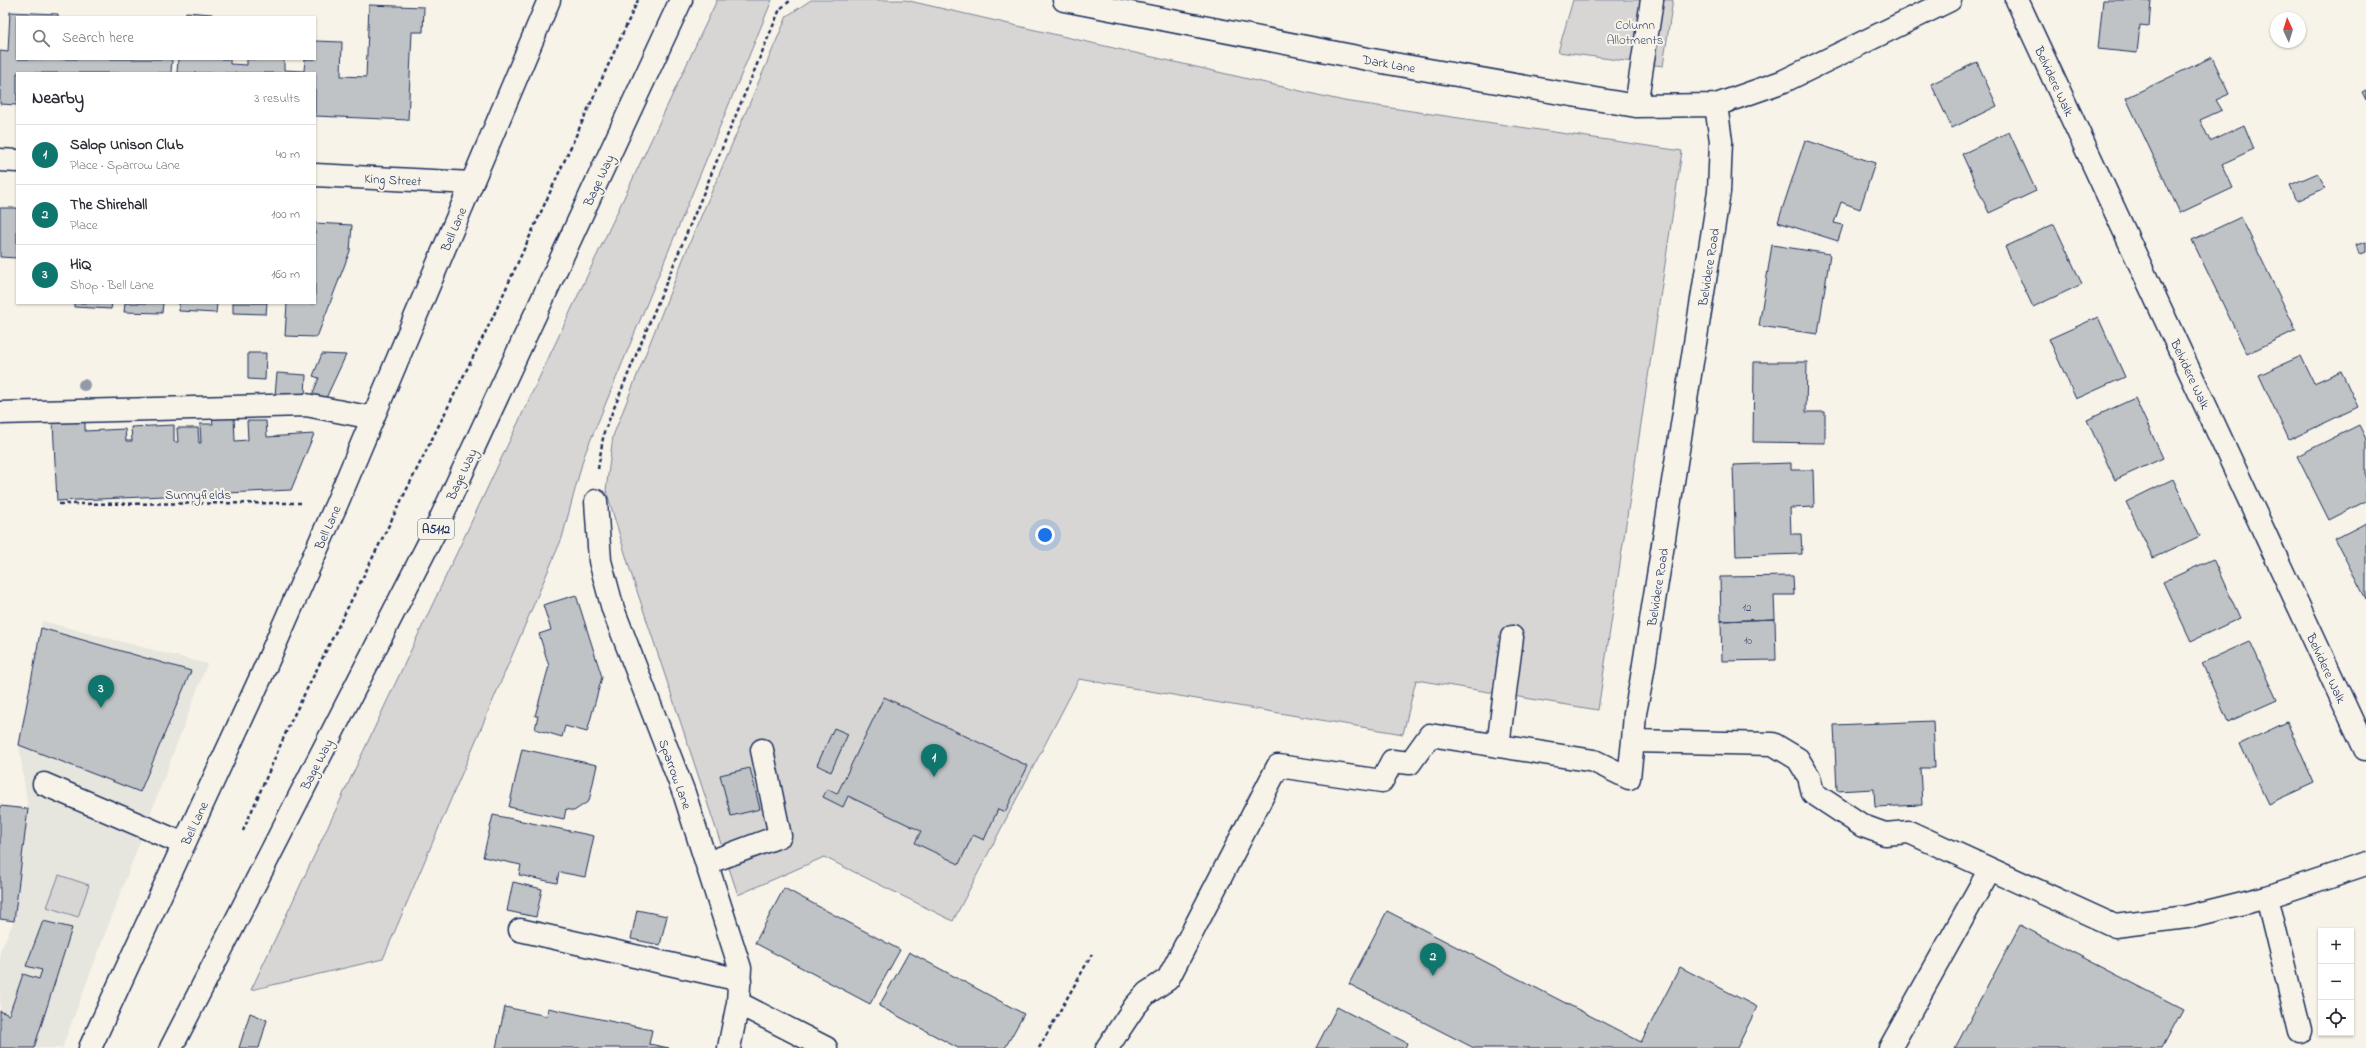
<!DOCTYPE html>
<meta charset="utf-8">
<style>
body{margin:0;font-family:"Indie Flower",sans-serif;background:#f2f2f3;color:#2b2b33}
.controls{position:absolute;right:12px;bottom:12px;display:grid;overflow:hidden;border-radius:0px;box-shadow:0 1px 3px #0004}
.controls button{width:36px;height:36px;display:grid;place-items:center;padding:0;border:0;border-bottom:1px solid #e1e1e2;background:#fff;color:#2b2b33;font:20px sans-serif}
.compass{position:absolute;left:2270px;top:12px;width:36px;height:36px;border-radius:50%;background:#fff;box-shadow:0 1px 3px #0004;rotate:356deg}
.you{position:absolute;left:1045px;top:535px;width:14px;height:14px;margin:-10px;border:3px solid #fff;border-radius:50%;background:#1a73e8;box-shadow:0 0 0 6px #1a73e833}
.badge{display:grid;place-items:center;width:26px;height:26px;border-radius:50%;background:#0f766e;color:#fff;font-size:13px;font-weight:700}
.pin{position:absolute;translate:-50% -33px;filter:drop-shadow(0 1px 2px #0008)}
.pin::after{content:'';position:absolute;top:21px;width:14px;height:12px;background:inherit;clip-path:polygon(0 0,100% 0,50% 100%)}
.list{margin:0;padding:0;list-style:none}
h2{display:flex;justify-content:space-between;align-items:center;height:52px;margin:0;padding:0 16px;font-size:17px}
h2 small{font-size:13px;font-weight:400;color:#7c7c81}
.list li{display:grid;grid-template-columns:26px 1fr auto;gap:12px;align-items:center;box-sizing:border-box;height:60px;padding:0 16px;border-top:1px solid #e1e1e2}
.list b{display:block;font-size:15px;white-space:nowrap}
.list p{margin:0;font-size:13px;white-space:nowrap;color:#7c7c81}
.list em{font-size:13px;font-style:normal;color:#7c7c81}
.icon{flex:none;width:22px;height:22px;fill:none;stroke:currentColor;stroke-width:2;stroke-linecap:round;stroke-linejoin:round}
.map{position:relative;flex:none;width:2366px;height:1048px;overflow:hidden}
.search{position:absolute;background:#fff;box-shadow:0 1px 3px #0004;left:16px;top:16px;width:300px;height:44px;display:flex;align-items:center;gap:10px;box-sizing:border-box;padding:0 14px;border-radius:0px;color:#7c7c81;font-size:15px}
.panel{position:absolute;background:#fff;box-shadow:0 1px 3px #0004;left:16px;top:72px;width:300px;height:232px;border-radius:0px}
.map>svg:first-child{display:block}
.built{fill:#e6e5de}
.green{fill:#d7d6d4;stroke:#798299}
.building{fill:#c0c3c5;stroke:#1b2f5e}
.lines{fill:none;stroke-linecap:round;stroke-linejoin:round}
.minor-casing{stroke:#1b2f5e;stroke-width:25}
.major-casing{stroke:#1b2f5e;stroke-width:25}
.path{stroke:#1b2f5e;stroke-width:2.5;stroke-dasharray:4 3;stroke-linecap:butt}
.minor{stroke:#f7f3e8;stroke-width:22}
.major{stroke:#f7f3e8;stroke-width:22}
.tree{fill:#9399a9}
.labels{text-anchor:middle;stroke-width:4;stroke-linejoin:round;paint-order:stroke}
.number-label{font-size:11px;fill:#445478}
.shield{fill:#f7f3e8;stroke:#5d6a87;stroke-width:1}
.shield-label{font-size:12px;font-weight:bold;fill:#1b2f5e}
.park-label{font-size:13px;fill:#415076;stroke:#f7f3e8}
.street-label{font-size:13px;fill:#1b2f5e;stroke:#f7f3e8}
</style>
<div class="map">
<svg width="2366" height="1048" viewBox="0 0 2366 1048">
<rect width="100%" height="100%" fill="#f7f3e8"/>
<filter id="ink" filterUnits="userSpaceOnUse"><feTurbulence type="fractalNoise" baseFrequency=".025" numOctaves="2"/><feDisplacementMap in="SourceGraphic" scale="8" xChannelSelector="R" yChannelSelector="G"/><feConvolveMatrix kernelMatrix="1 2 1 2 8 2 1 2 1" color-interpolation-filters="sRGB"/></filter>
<g filter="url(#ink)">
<path class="built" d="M42,621l165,43 -145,384h-62v-97l14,-30 14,-112 -9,-64z"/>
<path class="green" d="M717,0h55l-188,456 -22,82 -179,421 -132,31z
M811,0h94l439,101 338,50 -84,559 -182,-30 -13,54 -324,-55 -126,242 -129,-64 -86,38 -106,-319 -26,-86 7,-54 77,-194 97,-226z
M1573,0h100l-10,66 -105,-14z
M59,875l30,10 -11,32 -31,-10z"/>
<path class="building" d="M2103,0h48l-2,26 -9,-1 -3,28 -39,-4z
M369,5l55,2 -1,25h-11l-4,88 -93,-4v-43h-138l1,-14h52v5l17,1v-6h37v11l20,1 1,-12h10v-18l27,1 -1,34 25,1z
M10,12l48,2v3h-41v42h155l-1,14h-154v32l-17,-1v-53l8,1z
M186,12l26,2v3h-27z
M2212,57l17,37 -13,6 6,10 -22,10 10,21 34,-16 10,24 -32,15 11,24 -53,25 -54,-115z
M1977,62l20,44 -45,22 -21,-44z
M2366,90v10l-4,-8z
M2009,132l27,59 -47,22 -27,-59z
M1805,140l70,23 -15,46 -19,-7 -7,21 9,2 -5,16 -60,-19z
M2318,173l7,15 -28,13 -7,-16z
M0,208h17v50l-17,-1z
M2241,217l55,113 -49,24 -55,-114z
M315,223l37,2 -2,26 -33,86 -32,-1 2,-33h28z
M2054,224l28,60 -49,23 -28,-60z
M2366,242v10l-7,2 -3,-9z
M1772,245l58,9 -12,80 -59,-8z
M74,303h38l-1,6 -37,-2z
M125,303h38l-1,10 -38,-1z
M179,303h38l-1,10 -37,-2z
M233,303h34l-1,11 -33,-1z
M2098,317l27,60 -49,22 -27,-60z
M248,353h18l-1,27 -17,-1z
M322,354l24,1 -20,43h-15l8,-20 -6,-2z
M2301,356l13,27 27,-12 17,36 -69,33 -30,-65z
M1754,362h53l-1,50h19v31l-72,-1z
M277,373l29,2 -1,21 -30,-1z
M2135,398l28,60 -48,22 -28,-60z
M234,416l1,25 13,-1 -1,-19h19l1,16 47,-3 -23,56 -234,11 -4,-78 32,-1v9l40,-2 1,12h6l-1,-14 43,-2v17h4l-1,-14h21l1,15h2l-1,-19h13l-1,-7z
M2359,425l7,14v62l-37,19 -32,-64z
M1791,463v7h22l1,37 -24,1 1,26h10l1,20 -66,2 -3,-91z
M2173,479l27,57 -47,22 -27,-56z
M2366,523v76l-31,-60z
M2213,559l27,59 -49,23 -28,-59z
M1793,576l1,19h-20l1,24 -54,2 -1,-44z
M576,595l26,82 -15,55 -22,-6 -3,11 -27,-8 3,-13h-3l14,-50 -10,-32 12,-4 -8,-25z
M1775,619l1,41 -54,1 -1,-40z
M41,628l150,43 -51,121 -121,-47z
M2250,641l27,59 -49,22 -26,-59z
M884,697l144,69 -23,46 -7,-3 -14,31 -11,-5 -14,29 -44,-21 6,-12 -73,-35 -5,11 -20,-10 4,-8 10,5z
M1933,721l2,47h-15l2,37 -47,2 -1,-18 -37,2 -3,-66z
M2287,722l27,61 -46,21 -28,-60z
M834,728l14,6 -17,38 -14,-7z
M522,749l75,16 -8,36 -15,10 -8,-2 -2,10 -55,-12z
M750,768l10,41 -29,7 -11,-41z
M0,806l28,3 -14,112 -14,-2z
M493,815l101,21 -9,41 -26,-5 -2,11 -38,-8 2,-10 -38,-8z
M513,882l29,7 -6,28 -29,-6z
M784,888l116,62 -30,54 -115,-61z
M637,910l30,6 -7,29 -29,-6z
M1387,911l254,131 39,-75 77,40 -20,41h-263l-125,-64z
M43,921l29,7 -38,120h-34v-37l9,4 14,-41 16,5 3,-9 -16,-4z
M2020,925l163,84 -21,39h-207z
M909,952l115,62 -19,34h-47l-79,-42z
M505,1007l42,9 1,-8 104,22 -3,14 20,4h-173z
M1337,1007l70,36 -2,5h-89z
M250,1013l17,7 -8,28h-20z"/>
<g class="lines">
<defs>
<path id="minor" d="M1064,0l324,63 248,43 80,-1
M2017,0l348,749
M1636,106l16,-106
M0,160l17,1
M315,175l157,8
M0,413l306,-8 67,13
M596,501l4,60 13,48 71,184 56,175 -2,35 -9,45
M1633,741l2,-28 6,-30 78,-491 2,-51 -5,-36 68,-24 166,-81
M1498,746l14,-109
M44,784l140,60
M707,863l73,-27 -18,-86
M2267,897l33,135
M520,930l220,50
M738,1003l88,45
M90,1048l170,-369 77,-176 212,-503
M1107,1048l28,-42 12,-13 21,-14 110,-213 104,15 10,-20 18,2 20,-28 164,26 35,17 4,-37 140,3 25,15 11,18 4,16 50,33 22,8 24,-2 206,94 72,-9 80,-20 99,-33
M1890,1048l100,-179"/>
<path id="major" d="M171,1048l263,-515 247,-533"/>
</defs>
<use href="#minor" class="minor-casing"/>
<use href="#major" class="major-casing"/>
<path class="path" d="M598,469l6,-37 176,-423 11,-9
M59,504l242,-1
M243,831l47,-108 202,-404 146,-319
M1039,1048l53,-94"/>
<use href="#minor" class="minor"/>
<use href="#major" class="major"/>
</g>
<circle class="tree" cx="84" cy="385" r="6"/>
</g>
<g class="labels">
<g class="number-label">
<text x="1747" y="611">12</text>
<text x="1748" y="644">10</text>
</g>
<rect class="shield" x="418" y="519" width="36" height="20" rx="3"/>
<g class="shield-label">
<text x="436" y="533">A5112</text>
</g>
<g class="park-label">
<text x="1635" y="29">Column<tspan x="1635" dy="15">Allotments</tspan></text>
</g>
<g class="street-label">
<text transform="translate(1389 63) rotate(10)" y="5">Dark Lane</text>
<text transform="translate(2055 81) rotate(65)" y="5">Belvidere Walk</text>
<text transform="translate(393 179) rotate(3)" y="5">King Street</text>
<text transform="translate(598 180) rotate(-65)" y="5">Bage Way</text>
<text transform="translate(453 229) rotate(-67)" y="5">Bell Lane</text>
<text transform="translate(1708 267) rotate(-81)" y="5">Belvidere Road</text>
<text transform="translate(2191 374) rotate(65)" y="5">Belvidere Walk</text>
<text transform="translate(461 474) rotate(-65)" y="5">Bage Way</text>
<text x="198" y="499">Sunnyfields</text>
<text transform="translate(327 527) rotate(-66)" y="5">Bell Lane</text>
<text transform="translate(1657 587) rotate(-81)" y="5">Belvidere Road</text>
<text transform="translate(2327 668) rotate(65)" y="5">Belvidere Walk</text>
<text transform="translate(316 764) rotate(-63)" y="5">Bage Way</text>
<text transform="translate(676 774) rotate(70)" y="5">Sparrow Lane</text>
<text transform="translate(194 823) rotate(-65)" y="5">Bell Lane</text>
</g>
</g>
</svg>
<div class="controls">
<button>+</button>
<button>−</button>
<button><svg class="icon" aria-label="locate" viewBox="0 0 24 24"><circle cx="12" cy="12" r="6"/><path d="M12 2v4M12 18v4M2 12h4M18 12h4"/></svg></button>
</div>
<svg class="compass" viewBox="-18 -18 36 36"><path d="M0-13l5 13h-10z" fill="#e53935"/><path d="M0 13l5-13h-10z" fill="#7c7c81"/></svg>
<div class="you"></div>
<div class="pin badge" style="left:934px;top:777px">1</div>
<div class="pin badge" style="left:1433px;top:976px">2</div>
<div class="pin badge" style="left:101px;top:708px">3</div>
<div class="search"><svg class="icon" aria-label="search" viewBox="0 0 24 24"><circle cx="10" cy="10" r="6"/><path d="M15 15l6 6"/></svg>Search here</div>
<section class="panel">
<h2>Nearby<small>3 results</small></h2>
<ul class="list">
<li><span class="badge">1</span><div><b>Salop Unison Club</b><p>Place · Sparrow Lane</p></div><em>40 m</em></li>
<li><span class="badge">2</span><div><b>The Shirehall</b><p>Place</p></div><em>100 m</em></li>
<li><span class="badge">3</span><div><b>HiQ</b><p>Shop · Bell Lane</p></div><em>160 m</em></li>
</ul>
</section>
</div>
